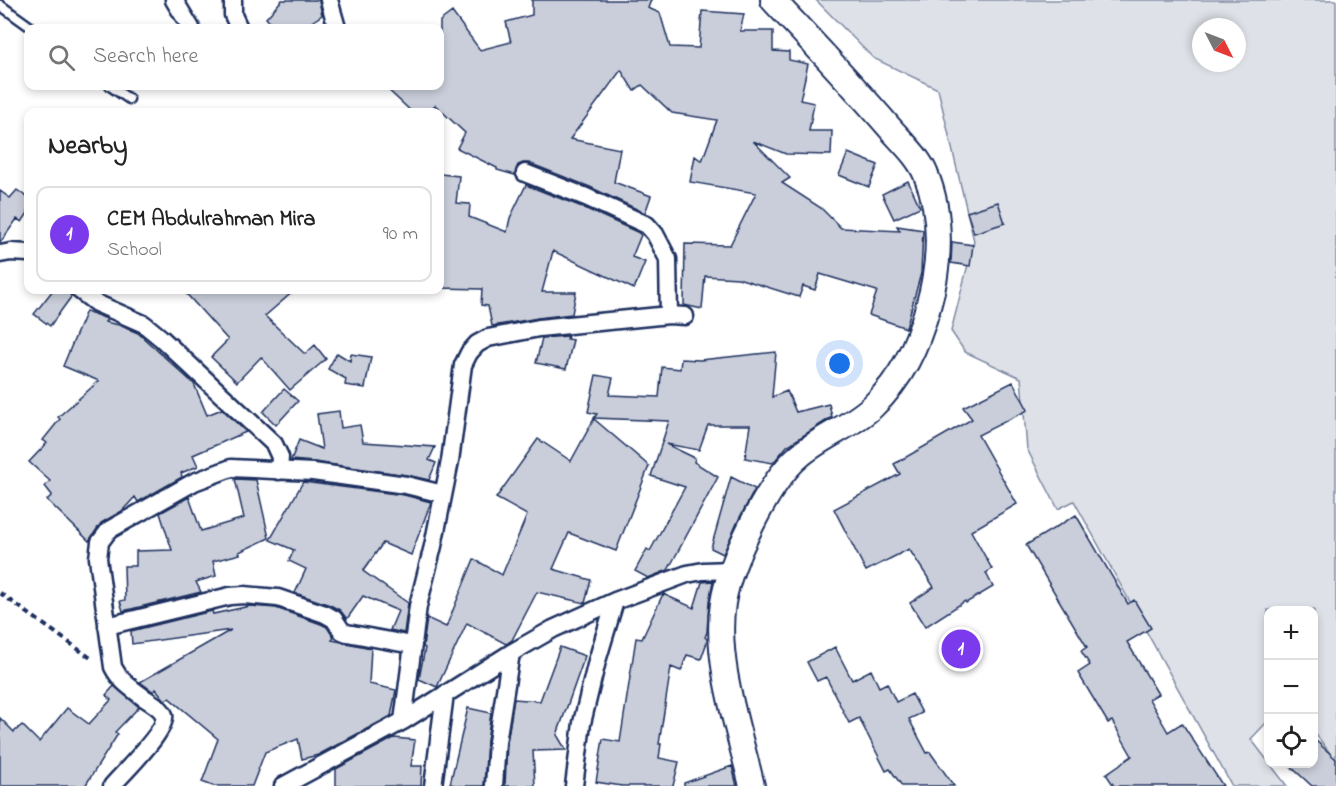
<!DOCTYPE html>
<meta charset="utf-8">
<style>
body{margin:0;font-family:"Indie Flower",sans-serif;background:#f2f2f2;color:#222}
.controls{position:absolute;right:18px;bottom:18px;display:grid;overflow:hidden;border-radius:12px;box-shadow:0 3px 9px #0003}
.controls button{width:54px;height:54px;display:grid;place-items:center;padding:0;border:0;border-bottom:2px solid #e0e0e0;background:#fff;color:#222;font:30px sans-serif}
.compass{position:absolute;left:1192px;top:18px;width:54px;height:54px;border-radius:50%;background:#fff;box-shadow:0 3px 9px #0003;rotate:132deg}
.you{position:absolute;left:840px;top:364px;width:21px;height:21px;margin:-15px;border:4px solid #fff;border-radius:50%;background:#1a73e8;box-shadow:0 0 0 9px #1a73e833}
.badge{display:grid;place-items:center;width:39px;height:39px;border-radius:50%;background:#7c3aed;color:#fff;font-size:20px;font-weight:700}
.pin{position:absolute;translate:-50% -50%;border:3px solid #fff;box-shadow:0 2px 6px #0006}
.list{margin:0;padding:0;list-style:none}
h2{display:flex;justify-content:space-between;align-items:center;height:78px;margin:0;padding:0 24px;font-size:26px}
h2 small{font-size:20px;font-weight:400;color:#767676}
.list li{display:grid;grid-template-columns:39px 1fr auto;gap:18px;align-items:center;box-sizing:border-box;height:96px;margin:0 12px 12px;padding:0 12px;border:2px solid #e0e0e0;border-radius:12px}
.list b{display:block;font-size:22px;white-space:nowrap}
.list p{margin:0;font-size:20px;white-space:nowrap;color:#767676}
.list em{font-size:20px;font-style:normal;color:#767676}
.icon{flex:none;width:33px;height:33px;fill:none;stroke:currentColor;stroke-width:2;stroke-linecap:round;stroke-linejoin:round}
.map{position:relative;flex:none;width:1336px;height:786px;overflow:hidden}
.search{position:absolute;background:#fff;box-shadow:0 3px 9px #0003;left:24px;top:24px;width:420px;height:66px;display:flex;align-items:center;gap:15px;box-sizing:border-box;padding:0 21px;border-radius:12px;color:#767676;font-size:22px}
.panel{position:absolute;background:#fff;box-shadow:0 3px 9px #0003;left:24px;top:108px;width:420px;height:186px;border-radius:12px}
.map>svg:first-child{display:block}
.green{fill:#dee1e7;stroke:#7c88a2;stroke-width:1.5;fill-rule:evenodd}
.building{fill:#caceda;stroke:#1b2f5e;stroke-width:1.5}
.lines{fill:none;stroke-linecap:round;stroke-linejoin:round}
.lane-casing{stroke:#1b2f5e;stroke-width:13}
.street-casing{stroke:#1b2f5e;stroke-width:21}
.secondary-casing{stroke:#1b2f5e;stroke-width:28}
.path{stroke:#1b2f5e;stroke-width:4;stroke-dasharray:6 4.5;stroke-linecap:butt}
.lane{stroke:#fff;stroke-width:8}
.street{stroke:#fff;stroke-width:16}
.secondary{stroke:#fff;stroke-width:24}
</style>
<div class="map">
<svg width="1336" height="786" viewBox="0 0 1336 786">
<rect width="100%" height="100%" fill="#fff"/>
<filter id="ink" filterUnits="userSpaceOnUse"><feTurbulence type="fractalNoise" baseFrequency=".0167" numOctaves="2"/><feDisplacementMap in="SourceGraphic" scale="12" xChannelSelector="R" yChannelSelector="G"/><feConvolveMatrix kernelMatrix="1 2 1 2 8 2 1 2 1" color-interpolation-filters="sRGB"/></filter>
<g filter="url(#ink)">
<path class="green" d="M816,0h520v761l-22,-29v-122h-46v111l-17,18 36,47h-55l-158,-285 -16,8 -31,-60 -6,-71 -56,-26 -14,-21 23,-90 -36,-152 -65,-31zM1201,27h36v36h-36z"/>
<path class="building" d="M282,0h37l3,15 -19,13h-28l-9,-10z
M532,0h119l-3,8 12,5 10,34 29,1 3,-37 42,3 -4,17h33v20l16,1v8l19,4 -8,36 14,3 -5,28h23l-1,24 -45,-1 -33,-13 37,37 -8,5 39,25 20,20 59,3 -3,-5 26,4 -2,43 -15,55 -37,-13 8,-24 -57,-17 -5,16 -12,-4 -4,11 -61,-19 -33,-2 -3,33 -18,-4 1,-61 45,1 26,-52 -66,-11 5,-26 7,5 15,-41 -45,-7 -30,-28 -8,6 -13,-21 -51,69 50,10 -6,33 37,14 -6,17 -55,-26 -61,-24h-6l-5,2 -3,10 -18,-5v-2l-40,-20 8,-15 -30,-28 -7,7h-16l-28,-26h56v-65l12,-9 28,38 31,-8 -5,-20 26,-7z
M848,153l30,12 -9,22 -30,-12z
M440,174l19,2 -3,27 14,1 -1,13 38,15 3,-14 16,-33 56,22 55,25 4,3 -9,22 13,5 -11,27 -81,-38 -11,41h34l-4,22 -34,4 -46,8 -4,-20 -7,-1 1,-16 -42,-1z
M908,181l12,26 -26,12 -12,-25z
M17,190l11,8v15l-6,9 -5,-3 -17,24v-52l10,7z
M998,202l7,21 -31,10 -7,-21z
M952,242l21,3 -3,21 -19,-3z
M53,290h16l2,7 -21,29 -16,-12z
M183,290h112l-30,26 40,38 10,-9 11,14 -36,31 -29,-33 -24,25 -26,-25 17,-17z
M86,311l21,8 -2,3 14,3 19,8 56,51 13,31 15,-6 24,23 -53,23 5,11 -17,7 1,4 -44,25 -3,-5 -13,14 -21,12 -12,18 -42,-41 5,-5 -7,-9 5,-5 -21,-19 18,-19 -4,-3 17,-21 -2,-2 41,-36 -36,-15z
M568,336l-1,3 6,1 -7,29 -30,-6 6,-25z
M776,352l-4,45 15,-6 9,21 33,-8 3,13 -45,29 -14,17 -28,-5 5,-33h-42l-9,25 -33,-6 29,14 -1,4 24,15 -50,93 -20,8 -13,-7 12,-22 3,2 35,-64 -34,-11 18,-55 -75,-3 3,-4 -9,-2 8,-37 17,3 -4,17 50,2 3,-30 18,2 1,-10 19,1z
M337,353l13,8 1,-7 20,3 -6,31 -20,-3 1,-6 -18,-10z
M1013,382l15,28 -50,25 39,69 -46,27 21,38 -6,4 7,14 -27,16 -1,-2 -40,26 -15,-24 24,-16 -25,-38 -43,22 -32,-62 66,-35 -6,-10 78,-45 -9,-12z
M284,389l14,12 -22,24 -13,-13z
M339,411l2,17 19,-3 3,17 72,5 -6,13 7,3 -7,17 -22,-5 -93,-13 -23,-2 8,-20 23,9 -5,-35z
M594,419l55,47 -33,85 -47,-18 -16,36 38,11 -6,23 -48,-11 -25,48 -6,4 -39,-21 -30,64 -18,-8 6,-31 -2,-1 4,-29 19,9 28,-68 28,16 25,-60 -31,-17 42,-59 33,22z
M731,477l24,12 -16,30 -16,35 -12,-6z
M235,479l21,1 13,58 -30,14 1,2 -27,7 3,15 -20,6 5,10 -78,19 -3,-10 5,-1 -1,-34h12v-15l36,-1 -12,-37 29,-16 12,34 43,-13z
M303,482l101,13 27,7 -20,53 -28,-12 -20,28 45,32 -4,30 -14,-3 8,-19 -35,-15 -16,23 -7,-9 -10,-5 -35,-12 11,-24 -17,-8 5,-11 -24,-10z
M1076,515l52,89 6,-4 17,28 -24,14 31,52 -9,5 19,33 14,-9 41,63h-109l-8,-12 26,-18 -20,-35 -4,2 -30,-50 12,-8 -9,-14 6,-4 -61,-102z
M713,581l-4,21 -2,30 -2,5 2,2v3l-6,17 -14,-4 -6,16 -10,-4 -12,77h2l-2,14 20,4 -6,24h-51l-26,-4 7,-43 17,3 16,-104 6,1 21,-45 31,14 8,-26z
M250,606l26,2 45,16 6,3 7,11 -2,2 39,8 -2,36 27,6 -5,26 -73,39 -16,4 -4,-20 -33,13 -13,34h-39l-11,-4 16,-43 -49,-41 -4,2 -9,-11 -2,3 -14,-10 91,-52 -99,14 -1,-13 81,-20 1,3z
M560,647l25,9 -28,79 9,15 -33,1 2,35h-30l2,-43 7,-44 26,2z
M835,647l17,33 19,-10 8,17 8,-4 9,19 16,-8 10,19 -13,6 18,34 3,-1 24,34h-52l-12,-17 -4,2 -27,-53 -10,5 -23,-46 -9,4 -10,-19z
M114,686l25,21 -24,25 3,2 -33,52h-85v-68l14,14 8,-7 17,17 28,-34 22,16 22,-24 -5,-5z
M468,708l23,5 -4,28 -3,45h-24l-10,-2z
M394,738l21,2 -4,26h11l-1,20h-85v-17z
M1314,739l22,20v27h-24l-24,-22h26z
M732,766l5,20h-53v-3z"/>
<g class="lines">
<defs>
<path id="lane" d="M0,5l32,23
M110,86l19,13"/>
<path id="street" d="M174,0l17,28
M233,0v15l6,13
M329,0l8,28
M525,173l61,24 61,28 8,9 13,25 1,56
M0,254l11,-2 17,1
M79,290l17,13 48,21 17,14 113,106 6,13 -1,14
M107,626l123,-30 14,-1 34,3 47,16 9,5 8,12 5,2 65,12
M403,721l15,-115 15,-60 17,-85 13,-96 6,-12 8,-9 11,-6 51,-10 130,-13 16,1
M112,786c10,-12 56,-56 52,-71 -3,-8 -14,-13 -21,-18 -12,-9 -23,-16 -30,-30l-15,-109 2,-16 9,-12 85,-48 37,-14 82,4 93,13 37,9
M283,786l120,-65 108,-68 42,-24 62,-28 72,-27 16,-3 29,-1
M433,786l12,-92
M494,786l3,-44 14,-89
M574,786l8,-63 15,-62 18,-60"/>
<path id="secondary" d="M752,786c-13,-56 -38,-126 -29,-183 6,-39 45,-121 76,-147 22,-19 51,-29 73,-49 30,-28 45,-61 56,-100 12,-41 15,-91 -2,-132 -7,-18 -25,-34 -37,-48 -37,-43 -77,-85 -116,-127"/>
</defs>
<use href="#lane" class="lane-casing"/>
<use href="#street" class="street-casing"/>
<use href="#secondary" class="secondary-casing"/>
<path class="path" d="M0,593l92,66"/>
<use href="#lane" class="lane"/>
<use href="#street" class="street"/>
<use href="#secondary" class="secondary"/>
</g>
</g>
</svg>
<div class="controls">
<button>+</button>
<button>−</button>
<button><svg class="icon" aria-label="locate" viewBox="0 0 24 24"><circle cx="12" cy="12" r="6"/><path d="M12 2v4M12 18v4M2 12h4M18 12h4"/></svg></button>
</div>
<svg class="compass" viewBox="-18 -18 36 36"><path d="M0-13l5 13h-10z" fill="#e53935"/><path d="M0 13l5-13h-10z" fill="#767676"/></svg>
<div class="you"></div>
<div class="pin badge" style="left:961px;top:649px">1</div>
<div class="search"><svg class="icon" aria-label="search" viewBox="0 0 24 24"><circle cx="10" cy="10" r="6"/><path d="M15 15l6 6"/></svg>Search here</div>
<section class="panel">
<h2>Nearby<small></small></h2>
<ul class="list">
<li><span class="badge">1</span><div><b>CEM Abdulrahman Mira</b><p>School</p></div><em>90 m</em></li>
</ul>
</section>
</div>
